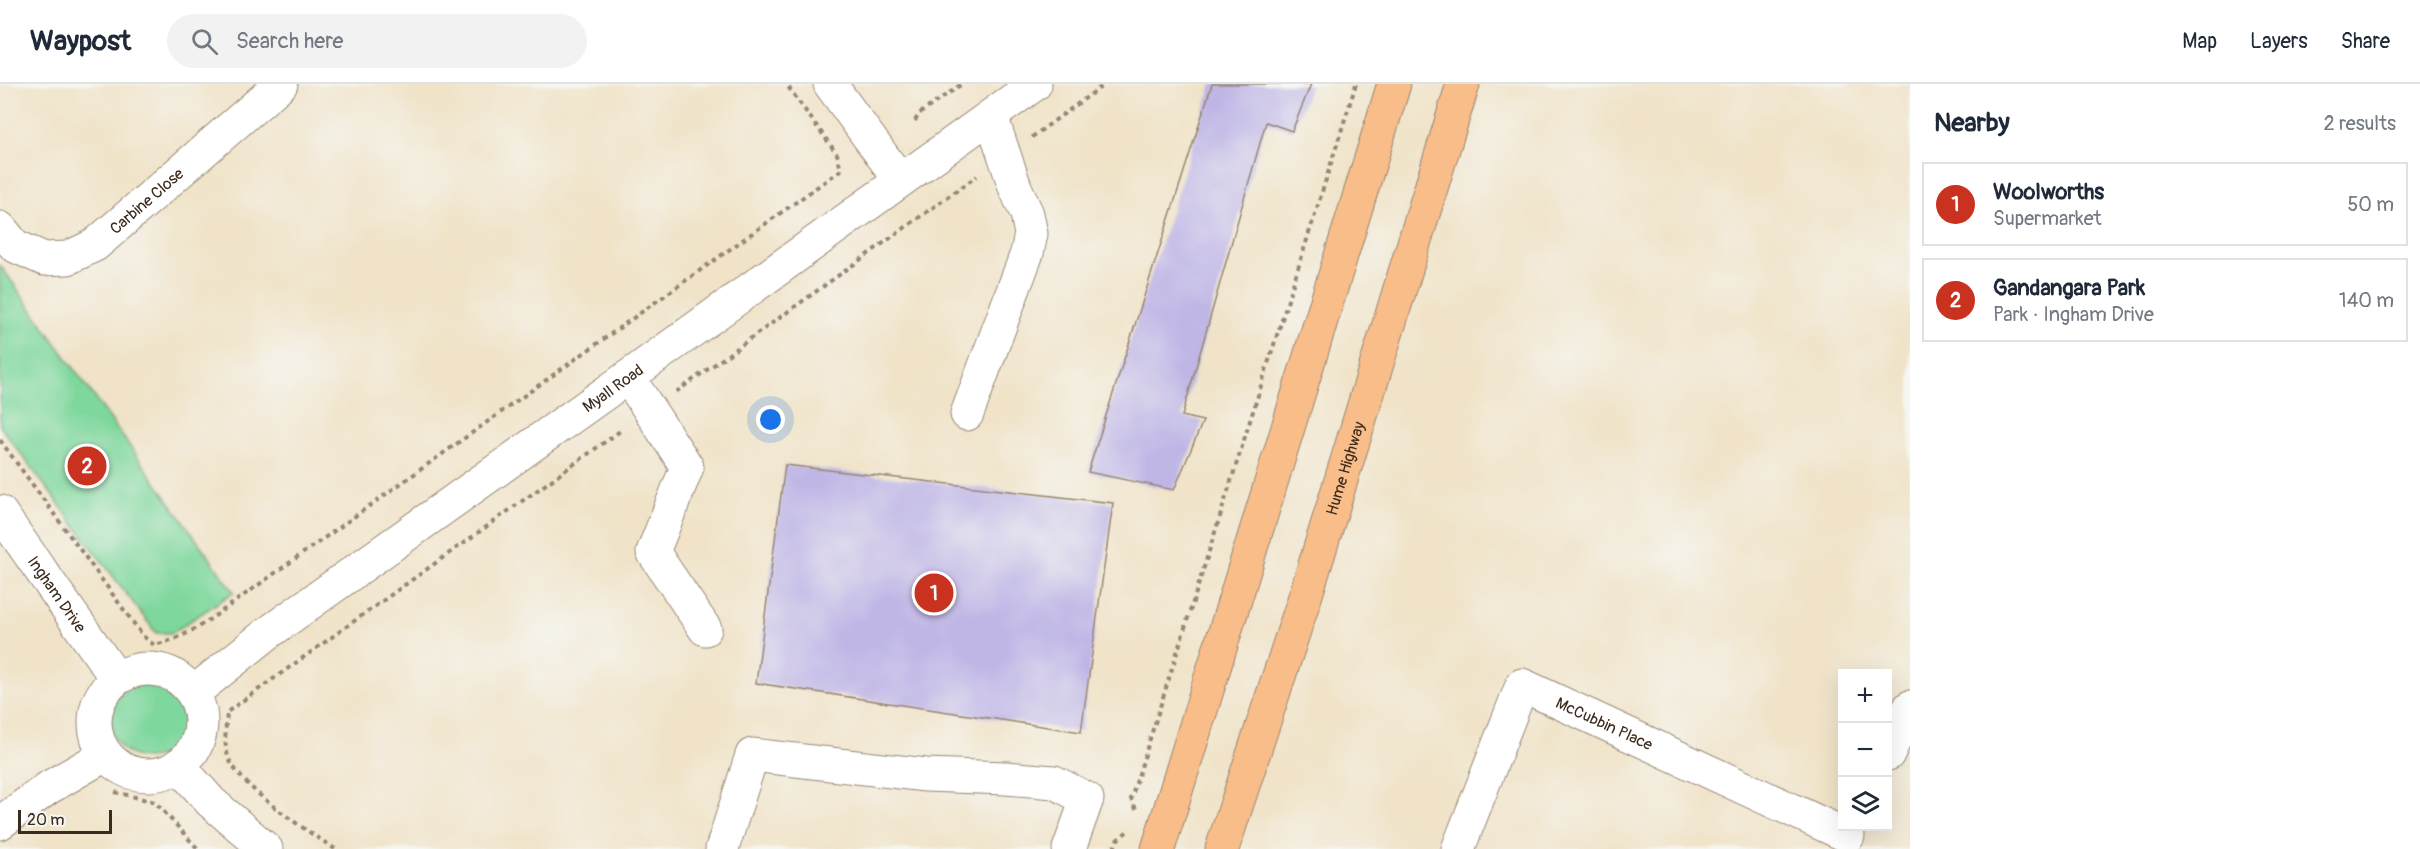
<!DOCTYPE html>
<meta charset="utf-8">
<style>
body{margin:0;font-family:Pangolin,sans-serif;background:#f2f2f3;color:#1f2937}
.controls{position:absolute;right:18px;bottom:18px;display:grid;overflow:hidden;border-radius:0px;box-shadow:0 6px 24px #0002}
.controls button{width:54px;height:54px;display:grid;place-items:center;padding:0;border:0;border-bottom:2px solid #e0e1e3;background:#fff;color:#1f2937;font:30px sans-serif}
.scale{position:absolute;left:18px;bottom:15px;width:94px;box-sizing:border-box;padding-left:6px;border:3px solid #3b2a1e;border-top:0;font-size:16px;line-height:21px;white-space:nowrap;color:#3b2a1e;-webkit-text-stroke:4px #f6f6f2;paint-order:stroke}
.you{position:absolute;left:771px;top:336px;width:21px;height:21px;margin:-15px;border:4px solid #fff;border-radius:50%;background:#1a73e8;box-shadow:0 0 0 9px #1a73e833}
.badge{display:grid;place-items:center;width:39px;height:39px;border-radius:50%;background:#c8321e;color:#fff;font-size:20px;font-weight:700}
.pin{position:absolute;translate:-50% -50%;border:3px solid #fff;box-shadow:0 2px 6px #0006}
.list{margin:0;padding:0;list-style:none}
h2{display:flex;justify-content:space-between;align-items:center;height:78px;margin:0;padding:0 24px;font-size:26px}
h2 small{font-size:20px;font-weight:400;color:#747a83}
.list li{display:grid;grid-template-columns:39px 1fr auto;gap:18px;align-items:center;box-sizing:border-box;height:84px;margin:0 12px 12px;padding:0 12px;border:2px solid #e0e1e3;border-radius:0px}
.list b{display:block;font-size:22px;white-space:nowrap}
.list p{margin:0;font-size:20px;white-space:nowrap;color:#747a83}
.list em{font-size:20px;font-style:normal;color:#747a83}
.icon{flex:none;width:33px;height:33px;fill:none;stroke:currentColor;stroke-width:2;stroke-linecap:round;stroke-linejoin:round}
.map{position:relative;flex:none;width:1910px;height:765px;overflow:hidden}
header{display:flex;align-items:center;gap:36px;box-sizing:border-box;height:84px;padding:0 30px;background:#fff;border-bottom:2px solid #e0e1e3}
header strong{font-size:28px}
nav{display:flex;gap:33px;margin-inline-start:auto;font-size:21px}
.search{width:420px;height:54px;background:#f2f2f3;display:flex;align-items:center;gap:15px;box-sizing:border-box;padding:0 21px;border-radius:33px;color:#747a83;font-size:22px}
main{display:flex}
aside{flex:1;background:#fff}
.map>svg:first-child{display:block}
.green{fill:#7ed79c;stroke:#5c805d;stroke-width:1.5}
.building{fill:#bfb6e6}
.lines{fill:none;stroke-linecap:round;stroke-linejoin:round}
.minor-casing{stroke:#968673;stroke-width:35}
.highway-casing{stroke:#968673;stroke-width:35}
.path{stroke:#968673;stroke-width:4;stroke-dasharray:4.5 4.5;stroke-linecap:butt}
.minor{stroke:#fff;stroke-width:33}
.highway{stroke:#f9bd89;stroke-width:33}
.labels{text-anchor:middle;stroke-width:5;stroke-linejoin:round;paint-order:stroke}
.street-label{font-size:16px;fill:#3b2a1e;stroke:#f6f6f2}
</style>
<header>
<strong>Waypost</strong>
<div class="search"><svg class="icon" aria-label="search" viewBox="0 0 24 24"><circle cx="10" cy="10" r="6"/><path d="M15 15l6 6"/></svg>Search here</div>
<nav><a>Map</a><a>Layers</a><a>Share</a></nav>
</header>
<main>
<div class="map">
<svg width="1910" height="765" viewBox="0 0 1910 765">
<rect width="100%" height="100%" fill="#f6f6f2"/>
<filter id="ink" filterUnits="userSpaceOnUse"><feTurbulence type="fractalNoise" baseFrequency=".0167" numOctaves="2"/><feDisplacementMap in="SourceGraphic" scale="12" xChannelSelector="R" yChannelSelector="G"/><feConvolveMatrix kernelMatrix="1 2 1 2 8 2 1 2 1" color-interpolation-filters="sRGB"/></filter>
<filter id="wash" filterUnits="userSpaceOnUse"><feTurbulence type="fractalNoise" baseFrequency=".008" numOctaves="4" result="noise"/><feDisplacementMap in="SourceGraphic" scale="24" xChannelSelector="R" yChannelSelector="G"/><feGaussianBlur stdDeviation="1.35" result="paint"/><feColorMatrix in="noise" values="0 0 0 0 0 0 0 0 0 0 0 0 0 0 0 0 0 1.4 0 .05"/><feComposite in="paint" operator="in"/></filter>
<g filter="url(#wash)">
<rect width="100%" height="100%" fill="#f0e3c8"/>
<path class="green" d="M0,181l234,327 -62,41h-16l-156,-207z
M110 637a37 37 0 1 1 74 0a37 37 0 1 1-74 0Z"/>
<g id="blocks">
<path class="building" d="M1212,0h99l-19,47 -26,-9 -84,294 21,5 -29,69 -86,-18z
M785,381l328,38 -32,229 -325,-49z"/>
</g>
</g>
<g filter="url(#ink)">
<use href="#blocks" fill-opacity="0" stroke="#968673" stroke-width="1.5"/>
<g class="lines">
<defs>
<g id="minor">
<path d="M830,0l70,96"/>
<path id="s1" d="M0,144l15,18 29,13 24,-1 27,-13 186,-161"/>
<path d="M628,293l59,90 -34,85 52,77"/>
<path d="M967,330l60,-161 4,-19 -4,-20 -12,-27 -24,-71"/>
<path id="s2" d="M0,428l116,166"/>
<circle cx="148" cy="638" r="53"/>
<path id="s3" d="M193,609l75,-60 360,-256 407,-293"/>
<path d="M1888,670l22,-47"/>
<path d="M178,681l33,37 55,47"/>
<path d="M0,739l48,-35 57,-33"/>
<path d="M722,765l30,-94 174,20 80,3 48,4 33,17 -18,50"/>
<path id="s4" d="M1458,765l64,-164 326,151"/>
</g>
<g id="highway">
<path d="M1158,765l236,-765"/>
<path id="s5" d="M1222,765l84,-255 157,-510"/>
</g>
</defs>
<use href="#minor" class="minor-casing"/>
<use href="#highway" class="highway-casing"/>
<path class="path" d="M915,37l4,-7 43,-30
M1032,53l73,-53
M676,308l301,-216
M0,356l143,196 11,9c25,-5 45,-18 65,-32l622,-443 -4,-16 -51,-70
M115,708l40,10 43,47
M1136,725l-5,-10 225,-715
M335,765c-29,-19 -92,-59 -106,-90 -6,-15 -3,-32 -2,-47l396,-283
M1114,765l3,-9 12,-10"/>
<use href="#minor" class="minor"/>
<use href="#highway" class="highway"/>
</g>
</g>
<g class="labels">
<g class="street-label">
<text dy="6" stroke="none"><textPath href="#s1" startOffset="177">Carbine Close</textPath></text>
<text dy="6" stroke="none"><textPath href="#s3" startOffset="519">Myall Road</textPath></text>
<text dy="6" stroke="none"><textPath href="#s5" startOffset="400">Hume Highway</textPath></text>
<text dy="6" stroke="none"><textPath href="#s2" startOffset="100">Ingham Drive</textPath></text>
<text dy="6" stroke="none"><textPath href="#s4" startOffset="267">McCubbin Place</textPath></text>
</g>
</g>
</svg>
<div class="controls">
<button>+</button>
<button>−</button>
<button><svg class="icon" aria-label="layers" viewBox="0 0 24 24"><path d="M12 4l9 5-9 5-9-5zM3 14l9 5 9-5"/></svg></button>
</div>
<div class="scale">20 m</div>
<div class="you"></div>
<div class="pin badge" style="left:934px;top:509px">1</div>
<div class="pin badge" style="left:87px;top:382px">2</div>
</div>
<aside>
<h2>Nearby<small>2 results</small></h2>
<ul class="list">
<li><span class="badge">1</span><div><b>Woolworths</b><p>Supermarket</p></div><em>50 m</em></li>
<li><span class="badge">2</span><div><b>Gandangara Park</b><p>Park · Ingham Drive</p></div><em>140 m</em></li>
</ul>
</aside>
</main>
